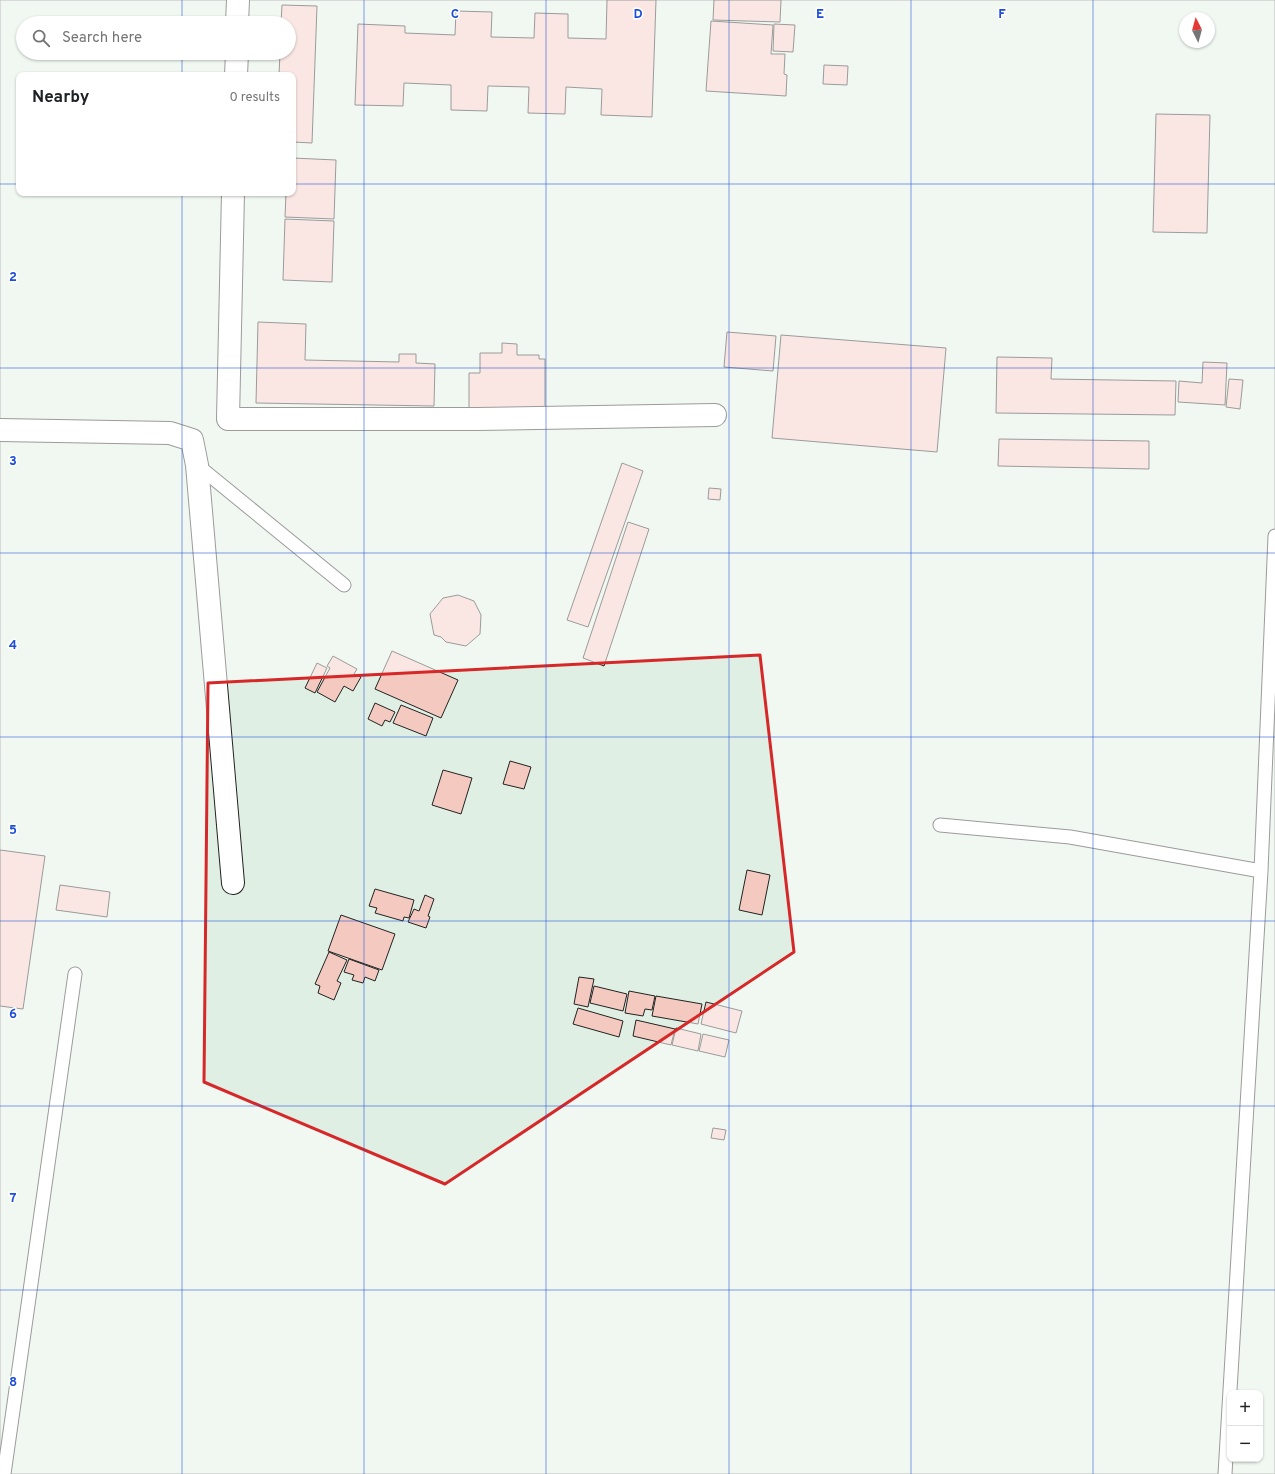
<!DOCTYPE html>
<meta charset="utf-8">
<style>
body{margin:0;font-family:Overpass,sans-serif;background:#f6f6f6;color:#202124}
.controls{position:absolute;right:12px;bottom:12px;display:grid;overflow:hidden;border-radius:8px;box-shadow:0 1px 3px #0004}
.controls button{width:36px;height:36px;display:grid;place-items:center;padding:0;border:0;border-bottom:1px solid #e0e0e0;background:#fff;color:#202124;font:20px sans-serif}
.compass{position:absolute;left:1179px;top:12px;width:36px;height:36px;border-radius:50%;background:#fff;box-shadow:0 1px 3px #0004;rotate:354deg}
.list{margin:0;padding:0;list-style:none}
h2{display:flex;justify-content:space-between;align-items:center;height:52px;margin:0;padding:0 16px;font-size:17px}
h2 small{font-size:13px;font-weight:400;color:#757577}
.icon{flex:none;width:22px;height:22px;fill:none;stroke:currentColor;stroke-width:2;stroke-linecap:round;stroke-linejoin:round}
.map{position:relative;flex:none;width:1275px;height:1474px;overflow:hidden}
.search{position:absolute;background:#fff;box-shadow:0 1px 3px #0004;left:16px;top:16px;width:280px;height:44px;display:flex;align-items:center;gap:10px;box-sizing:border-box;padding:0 14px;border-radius:22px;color:#757577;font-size:15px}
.panel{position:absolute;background:#fff;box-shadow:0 1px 3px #0004;left:16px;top:72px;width:280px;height:124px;border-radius:8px}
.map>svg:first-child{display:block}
.green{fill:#e0efe3;stroke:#6f6f6f;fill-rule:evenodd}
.building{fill:#f3c9c0;stroke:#222}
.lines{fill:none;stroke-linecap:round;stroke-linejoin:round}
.service-casing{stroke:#222;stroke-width:15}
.minor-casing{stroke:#222;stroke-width:24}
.service{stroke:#fff;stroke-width:13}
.minor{stroke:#fff;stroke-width:22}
.marked{fill:none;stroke:#d62828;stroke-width:3;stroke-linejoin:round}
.grid{fill:none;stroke:#1d4ed8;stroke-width:1;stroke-opacity:0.55}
.grid-label{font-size:13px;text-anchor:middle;font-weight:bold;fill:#1d4ed8;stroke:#fff;stroke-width:3;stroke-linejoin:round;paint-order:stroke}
</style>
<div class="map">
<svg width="1275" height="1474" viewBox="0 0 1275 1474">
<rect width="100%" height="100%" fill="#fff"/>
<path class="green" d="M0,0h1275v1474h-1275zM1185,18h24v24h-24zM23,23h266v30h-266zM19,75h274v118h-274zM1230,1393h30v66h-30z"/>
<path class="building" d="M607,0h49l-4,117 -51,-2 1,-26 -36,-2 -1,27 -37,-1 1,-26 -41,-1 -1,25 -36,-1v-25l-47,-2 -1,23 -48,-1 3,-81 47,2v7l50,2 1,-24 36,1 -1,25 43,1 1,-25 33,1v24l38,1z
M714,0h67l-1,22 -67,-2z
M282,5l35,1 -5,137 -19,-1v-67h-14l1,-22h9v-30h-8z
M711,21l62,4 -2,29h14l-1,20 3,1 -1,21 -80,-5z
M774,24l21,1 -2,27 -20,-1z
M824,65l24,1 -1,19 -24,-1z
M1156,114l54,1 -3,118 -54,-1z
M293,158l43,2 -2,59 -49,-2 1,-24h7z
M285,219l49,2 -2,61 -49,-2z
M258,322l48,2 -1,36 94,2v-8h17v9l19,1 -1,42 -178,-3z
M727,332l49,4 -3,35 -49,-4z
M781,335l165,13 -9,104 -165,-14z
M502,343l15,1v11h22v4h6v53l-76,-1v-38h11v-20h22z
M997,357l55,1 -1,21 125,2 -1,34 -179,-2z
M1203,362l24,1 -2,42 -47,-3 1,-21 23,2z
M1229,379l14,1 -3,29 -14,-2z
M999,439l150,2v28l-151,-3z
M622,463l21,8 -55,156 -21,-7z
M709,488l12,1 -1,11 -12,-1z
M628,522l21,7 -45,137 -21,-8z
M458,595l16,6 7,14 -1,19 -14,12 -20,-4 -5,-5 -7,-2 -4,-21 13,-16z
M392,651l66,29 -17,38 -66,-29z
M333,656l24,13 -3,5 7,3 -8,14 -9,-5 -9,16 -18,-10 13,-24 -3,-2z
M317,663l10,5 -12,25 -10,-5z
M375,703l20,9 -5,10 -5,-2 -3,6 -14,-7z
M401,705l32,13 -7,18 -33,-13z
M510,761l21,6 -7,22 -21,-5z
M443,770l29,8 -11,36 -29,-9z
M0,850l45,6 -22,153 -23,-3z
M747,870l23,5 -8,40 -23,-5z
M60,885l50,7 -3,25 -51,-7z
M375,889l39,11 -5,18 -5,-1 -1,4 -28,-8 2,-5 -8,-2z
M425,895l9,4 -6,17 2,1 -4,11 -18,-6 6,-13 5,2z
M341,915l54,19 -13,36 -54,-19z
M329,952l18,8 -10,21 4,2 -7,17 -16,-7 2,-7 -5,-2z
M349,959l30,11 -4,11 -10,-4 -2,6 -11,-3 2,-5 -10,-3z
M579,977l15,2 -6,28 -14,-3z
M594,986l33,8 -4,17 -33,-8z
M629,991l26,5 -3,14 -7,-1 -2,7 -18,-3z
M656,996l46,8 -4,20 -46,-8z
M706,1002l36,9 -6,22 -35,-9z
M578,1008l45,13 -4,16 -46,-13z
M636,1020l39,9 -4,16 -38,-9z
M676,1028l25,6 -3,17 -26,-6z
M703,1034l26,6 -4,17 -26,-6z
M713,1128l13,2 -2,10 -13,-2z"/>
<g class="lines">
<defs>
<path id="service" d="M197,465l147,120
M940,825l130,12 191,34
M4,1474l71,-500
M1225,1474l36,-603 14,-335"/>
<path id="minor" d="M237,23l1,-23
M236,75l1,-22
M233,193l-5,226h249l238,-4
M0,430l170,3 22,7 5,25 36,418"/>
</defs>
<use href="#service" class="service-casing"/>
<use href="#minor" class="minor-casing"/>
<use href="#service" class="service"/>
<use href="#minor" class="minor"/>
</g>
<path d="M0 0H1275V1474H0ZM760,655l34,297 -349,232 -241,-102 4,-399z" fill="#fff" fill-opacity=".55" fill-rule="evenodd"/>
<path class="marked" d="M760,655l34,297 -349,232 -241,-102 4,-399z"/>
<path class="grid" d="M182,0v23M364,0v1474M546,0v1474M729,0v1474M911,0v1474M1093,0v1474M182,53v22M0,184h19M293,184h982M182,193v1281M0,368h1275M0,553h1275M0,737h1275M0,921h1275M0,1106h1275M0,1290h1275"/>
<g class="grid-label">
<text x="455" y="18">C</text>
<text x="638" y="18">D</text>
<text x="820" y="18">E</text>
<text x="1002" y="18">F</text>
<text x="13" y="281">2</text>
<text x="13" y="465">3</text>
<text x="13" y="649">4</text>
<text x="13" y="834">5</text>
<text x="13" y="1018">6</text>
<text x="13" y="1202">7</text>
<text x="13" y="1386">8</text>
</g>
</svg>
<div class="controls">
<button>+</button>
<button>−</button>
</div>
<svg class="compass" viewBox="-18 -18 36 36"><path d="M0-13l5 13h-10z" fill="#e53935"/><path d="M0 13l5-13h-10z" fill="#757577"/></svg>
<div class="search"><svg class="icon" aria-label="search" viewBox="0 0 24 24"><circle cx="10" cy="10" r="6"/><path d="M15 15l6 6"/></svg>Search here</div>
<section class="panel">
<h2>Nearby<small>0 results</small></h2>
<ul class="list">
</ul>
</section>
</div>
